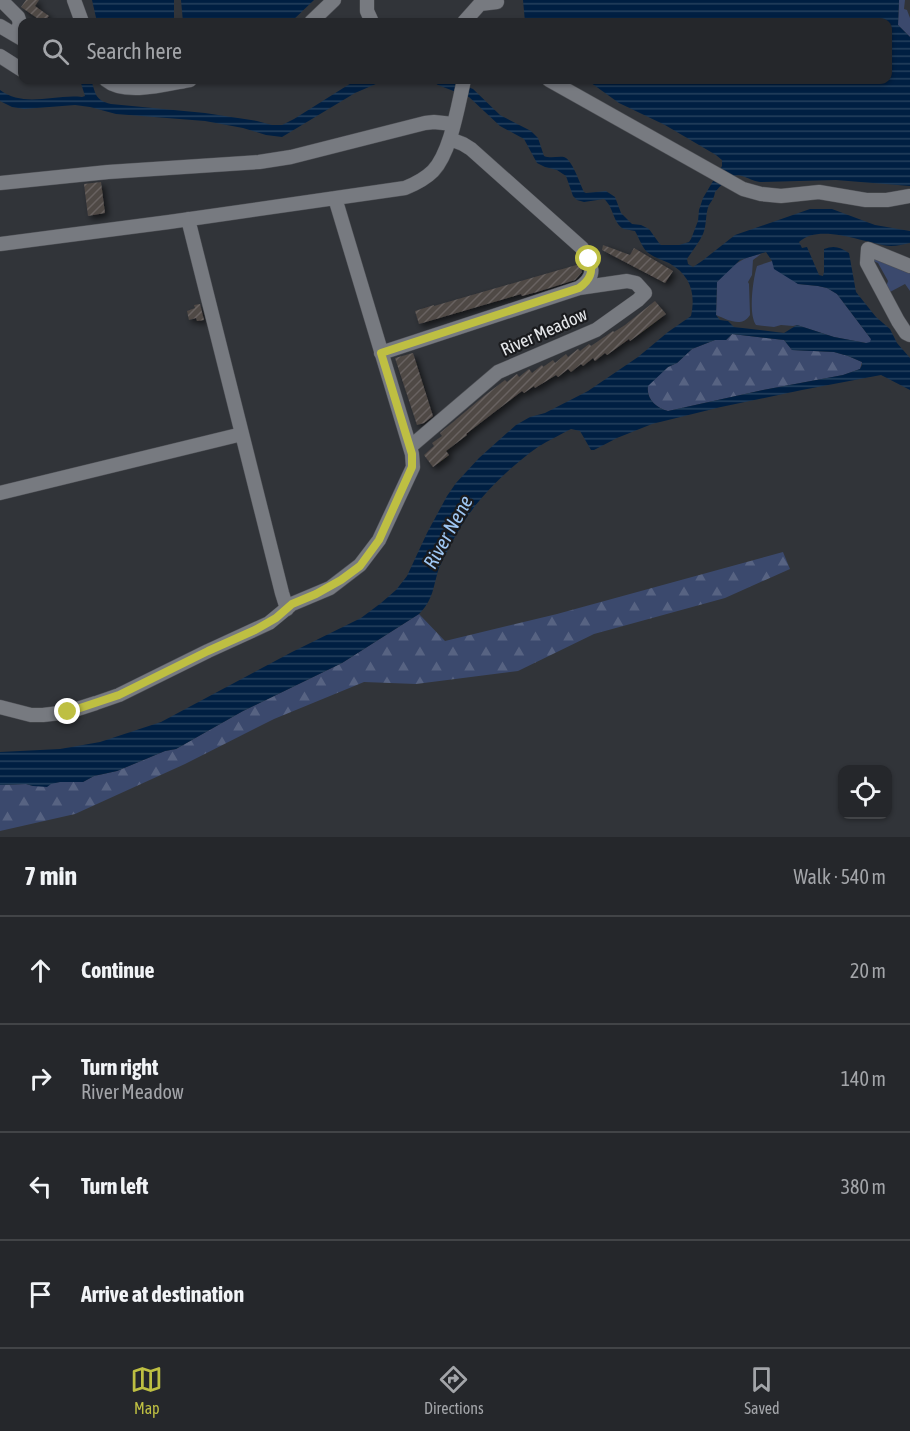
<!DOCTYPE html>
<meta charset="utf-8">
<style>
body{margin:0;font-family:"Asap Condensed",sans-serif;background:#313337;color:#f1f3f6}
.controls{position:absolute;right:18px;bottom:18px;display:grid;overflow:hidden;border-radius:12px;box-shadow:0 2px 4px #0004}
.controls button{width:54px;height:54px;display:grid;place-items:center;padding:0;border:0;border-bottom:2px solid #424447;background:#25272b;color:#f1f3f6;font:30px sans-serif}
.stop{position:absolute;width:18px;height:18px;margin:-14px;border:4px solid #bebf42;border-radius:50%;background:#fff}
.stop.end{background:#bebf42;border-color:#fff;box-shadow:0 2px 6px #0008}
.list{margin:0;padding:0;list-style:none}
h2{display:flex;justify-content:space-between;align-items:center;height:78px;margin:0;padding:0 24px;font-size:26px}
h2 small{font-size:20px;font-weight:400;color:#a3a5a9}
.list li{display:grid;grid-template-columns:39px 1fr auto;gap:18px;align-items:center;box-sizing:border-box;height:108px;padding:0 24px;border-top:2px solid #424447}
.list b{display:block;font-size:22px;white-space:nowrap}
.list p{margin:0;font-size:20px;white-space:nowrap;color:#a3a5a9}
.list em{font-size:20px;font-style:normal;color:#a3a5a9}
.icon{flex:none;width:33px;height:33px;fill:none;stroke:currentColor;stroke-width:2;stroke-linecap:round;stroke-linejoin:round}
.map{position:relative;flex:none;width:910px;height:837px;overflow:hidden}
.search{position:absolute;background:#25272b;box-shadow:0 2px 4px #0004;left:18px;right:18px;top:18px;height:66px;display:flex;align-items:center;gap:15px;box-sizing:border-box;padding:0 21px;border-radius:12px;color:#a3a5a9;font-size:22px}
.sheet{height:510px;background:#25272b}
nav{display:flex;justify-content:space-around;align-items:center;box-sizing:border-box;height:84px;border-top:2px solid #424447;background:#25272b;font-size:16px;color:#a3a5a9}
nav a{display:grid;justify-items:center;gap:3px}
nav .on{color:#bebf42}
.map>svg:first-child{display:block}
.grass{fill:#3b496d}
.forest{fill:url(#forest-firs)}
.water{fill:url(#water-rules);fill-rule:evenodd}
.building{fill:url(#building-hatch);filter:url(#shadow)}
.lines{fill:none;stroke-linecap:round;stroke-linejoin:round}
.minor-casing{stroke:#4e5055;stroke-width:15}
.minor{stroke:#777a80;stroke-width:14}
.route{stroke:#bebf42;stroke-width:8}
.labels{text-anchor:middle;stroke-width:4.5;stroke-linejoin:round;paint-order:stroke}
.street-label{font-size:18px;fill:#e5e7ea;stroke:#1a1b1e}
.water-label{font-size:20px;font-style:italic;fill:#9fc7f3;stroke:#1a1b1e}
</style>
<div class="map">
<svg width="910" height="837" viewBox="0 0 910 837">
<defs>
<pattern id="forest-firs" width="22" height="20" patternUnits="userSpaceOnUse" patternTransform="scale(1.5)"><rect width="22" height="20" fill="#3b496d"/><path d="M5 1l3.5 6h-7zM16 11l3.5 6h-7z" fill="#576382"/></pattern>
<pattern id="water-rules" width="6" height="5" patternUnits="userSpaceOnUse" patternTransform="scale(1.5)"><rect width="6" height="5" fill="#001f42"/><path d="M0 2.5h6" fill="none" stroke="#25405d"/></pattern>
<pattern id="building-hatch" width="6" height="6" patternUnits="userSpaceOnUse" patternTransform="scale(1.5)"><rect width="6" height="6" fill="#4f4845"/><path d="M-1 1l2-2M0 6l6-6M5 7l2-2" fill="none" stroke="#686260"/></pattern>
<filter id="shadow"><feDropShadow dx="3.5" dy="3.5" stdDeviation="3" flood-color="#0009"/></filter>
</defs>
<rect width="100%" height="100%" fill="#313439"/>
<path class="grass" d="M899,0h6l-1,9 3,1 3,8v19l-12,-12z
M761,254l-8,6 -1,15 -4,7 1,2 1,31c-8,13 -22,5 -34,0l1,-33c15,-16 22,-24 44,-28z
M873,255l37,13v23l-5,-7 -15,8 18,33h2v7l-25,-42 3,-9 -10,-18 -7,-3z
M772,261l26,23 20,2 9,2 10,6 34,45v4h-5l-32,-6 -37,-12 -4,1 -12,-1 -7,2 -18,-2c-8,-11 -3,-46 1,-59z"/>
<path class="forest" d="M732,334l52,6 8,10 42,2 14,4 14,6 -2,7 -17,6 -80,15 -95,21c-12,-3 -22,-12 -20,-26l20,-18 9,-4 15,-14 23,-9h11z
M783,552l7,17 -65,29 -131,36 -76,37 -102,13 -52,-2 -90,37 -89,45 -110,50 -75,17v-46l26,-1 7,2 27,-4h23l11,-6 23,-5 48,-20 11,-2 67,-38 99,-48 77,-49 26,27 112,-27z"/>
<path class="water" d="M92,0h82v22h-77z
M181,0h133l-23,22h-108z
M523,0h376l-1,25 12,12v149l-74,-6 -76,2c-7,-1 -11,-4 -18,-6 -12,-4 -20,9 -27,16 -1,7 -3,8 -6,13 -4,9 -2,20 -6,29 -4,9 -11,17 -16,25l1,5 5,3 9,-6 33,-26 75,-26h22l43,16 35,6v12c-6,1 -13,3 -19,3 -25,-2 -71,-24 -92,-4l3,6 5,-1 12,28 4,1 1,-4v-23c10,-4 16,-2 25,4l7,39 20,25 14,12 7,14 13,15v32l-29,-15 -79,15 -81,17 -69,17 -35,14 -23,12h-3l-11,-19 -9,-2c-11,6 -22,11 -33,18 -30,21 -65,55 -82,88 -6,10 -12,22 -17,33 -6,18 -5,31 -20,46l-77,49 -99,48 -67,38 -11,2 -48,20 -23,5 -11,6h-23l-9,2 -4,3 -14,-1 -7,-2 -26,1v-33l60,-3 40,-7 61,-20 131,-70 69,-34 20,-15 15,-13 11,-14 20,-43 20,-37 9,-13 23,-25 37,-33 14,-8 15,-4 43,-22 50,-34 30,-25 23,-16c5,-24 -1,-41 -22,-53 -7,-3 -16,-6 -22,-11 -5,-5 -8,-14 -12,-21 -4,-1 -7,-1 -11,-2 -11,-5 -10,-22 -20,-30l-20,3 -7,-2 -4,-4 -7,-20 -9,-6 -12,-3 -8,-4 -13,-24 -24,-13 -31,-29 -31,-12 -8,-5h19l24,9 27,26 31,16 7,7 6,18c7,3 13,0 20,1 8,2 16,27 20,35l2,1 20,-2 9,6 6,16 11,11 9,1 8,4 10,14 2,2h18l10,-3 2,-3 7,-18 1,-11 4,-12 19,-32v-6l-6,-5 -51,-30 -46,-22 -32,-23h301v-58h-363zM766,252l6,9 2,8 24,15 20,2 9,2 10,6 34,45 -1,3 -4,1 -32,-6 -37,-12 -13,8 -50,-6 -6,-6 -8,-1 -4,-5 1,-33 23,-22zM732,334l52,6 8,10 42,2 14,4 14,6v3l-2,4 -17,6 -80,15 -95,21c-12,-3 -22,-12 -20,-25l20,-19 9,-4 15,-14 23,-9h11z
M80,80h11c5,13 3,20 20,24l94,9 52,8 15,4h10l12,-6 62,-39h29l-30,13 -73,44 -16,-2 -23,-7 -38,-7 -89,-7 -26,-7 -15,-2 -51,4 -12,-2 -12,-6v-11c24,18 54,4 82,7l3,-1z"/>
<path class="building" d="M26,0h13l-4,6 14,10 -5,6h-11l4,-4 -16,-11z
M101,182l4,31 -17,3 -4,-32z
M603,245l27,10 4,-7 39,23 -8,12 -63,-33z
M580,264l2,8 -7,8 -38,12 -15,4 -1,-2 -102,30 -4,-13 19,-6v1z
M655,301l11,13 -36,27 -1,-2 -22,16 -2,-2 -10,8 -2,-3 -10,8 -2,-2 -10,8 -3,-3 -10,8 -2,-2 -21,13 -1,-2 -10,7 -2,-2 -56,43 1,1 -21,16 3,4 -16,12 -9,-12 10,-9 -2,-3 10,-7 -2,-3 44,-37 21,-16 2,2 10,-8 2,3 10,-8 3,4 10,-8 1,2 10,-7 2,3 11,-9 2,3 10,-8 2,2 9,-7 2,2 22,-15 1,1 11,-7z
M200,304l4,16 -7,1 -1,-3 -7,2 -2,-9 8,-3 -1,-3z
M413,353l20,63 -9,7 -7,2 -22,-67z"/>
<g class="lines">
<defs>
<path id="minor" d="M1,0l17,17 2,6 -4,12
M74,0l8,22
M367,0v11l5,11
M311,22l23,-22
M464,22l16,-18 17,-2
M0,26l22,13
M0,56l22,14
M106,80c19,16 61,4 84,0
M549,80l194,109 18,5 20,2 38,-4 47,8h21l23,-4
M450,139l13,5 8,5 111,99c10,17 16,27 -3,40
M0,183l108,-11 151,-10 32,-5 134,-34 9,-1 19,2
M188,219l94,374 5,16
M0,244l169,-22 236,-34c10,-4 20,-9 28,-17 18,-19 25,-66 31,-91
M910,266l-42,-17 -1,14 31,58 8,12 4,2
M381,353l198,-65 48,-7 9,2 9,10 -7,7 -42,30 -98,42 -88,75
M0,493l242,-59
M0,707l31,8h12l25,-3 28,-9 23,-8 89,-44 61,-28 23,-19 38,-16 30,-23 19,-25 34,-73 -1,-13 -77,-256"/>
</defs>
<use href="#minor" class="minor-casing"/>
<use href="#minor" class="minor"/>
</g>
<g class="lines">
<path class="route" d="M68,712l51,-17 89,-44 47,-21 21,-12 16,-14 24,-10 25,-14 19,-14 19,-26 33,-73v-13l-31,-101 198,-65c11,-8 15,-16 10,-29"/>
</g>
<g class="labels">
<g class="street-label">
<text transform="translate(544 332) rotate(-24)" y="6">River Meadow</text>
</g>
<g class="water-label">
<text transform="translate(448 532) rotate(-61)" y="7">River Nene</text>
</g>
</g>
</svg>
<div class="controls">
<button><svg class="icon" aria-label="locate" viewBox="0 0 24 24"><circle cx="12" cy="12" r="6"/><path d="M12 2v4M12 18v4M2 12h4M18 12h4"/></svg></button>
</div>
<div class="stop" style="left:589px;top:259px"></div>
<div class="stop end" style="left:68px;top:712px"></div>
<div class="search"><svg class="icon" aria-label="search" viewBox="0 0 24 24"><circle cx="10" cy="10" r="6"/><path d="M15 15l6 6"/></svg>Search here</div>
</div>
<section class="sheet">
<h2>7 min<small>Walk · 540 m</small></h2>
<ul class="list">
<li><svg class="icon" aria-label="ahead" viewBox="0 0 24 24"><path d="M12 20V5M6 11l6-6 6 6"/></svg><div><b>Continue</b></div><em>20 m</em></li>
<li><svg class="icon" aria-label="right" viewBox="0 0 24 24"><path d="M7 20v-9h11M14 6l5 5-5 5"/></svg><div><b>Turn right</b><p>River Meadow</p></div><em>140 m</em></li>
<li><svg class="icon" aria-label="left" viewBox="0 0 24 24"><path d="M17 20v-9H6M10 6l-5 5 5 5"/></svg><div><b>Turn left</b></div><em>380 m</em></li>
<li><svg class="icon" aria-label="arrive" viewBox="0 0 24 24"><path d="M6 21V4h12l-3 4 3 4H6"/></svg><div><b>Arrive at destination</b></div></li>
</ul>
</section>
<nav>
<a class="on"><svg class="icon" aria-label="map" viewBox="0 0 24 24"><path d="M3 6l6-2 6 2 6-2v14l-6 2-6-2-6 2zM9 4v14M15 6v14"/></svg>Map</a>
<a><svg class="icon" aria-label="directions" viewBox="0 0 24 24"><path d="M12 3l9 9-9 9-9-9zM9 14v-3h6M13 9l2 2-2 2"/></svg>Directions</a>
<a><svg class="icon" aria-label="saved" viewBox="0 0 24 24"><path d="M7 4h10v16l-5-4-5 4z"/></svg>Saved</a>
</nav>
